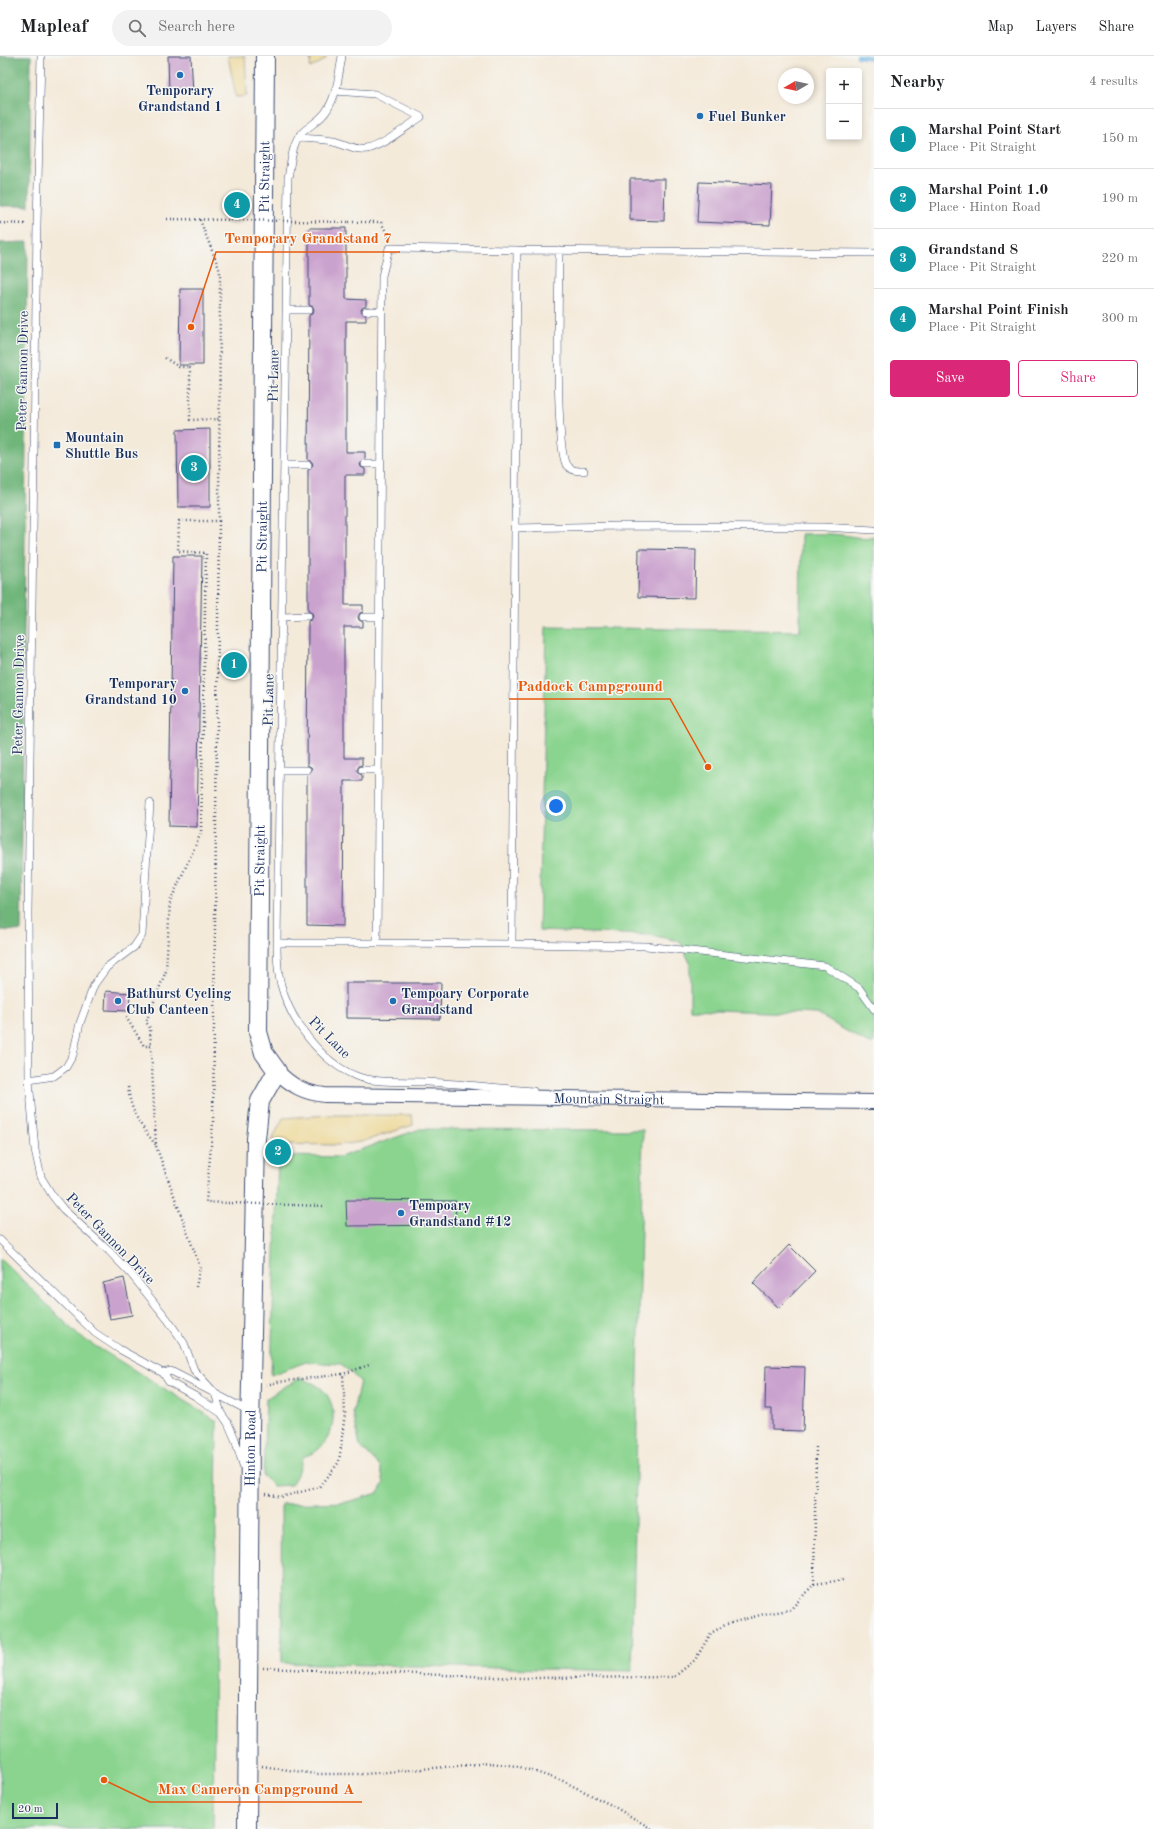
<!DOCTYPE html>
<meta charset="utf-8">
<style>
body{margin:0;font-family:"Old Standard TT",serif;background:#f2f2f2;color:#202124}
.controls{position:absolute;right:12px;top:12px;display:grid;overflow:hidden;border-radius:4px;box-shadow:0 2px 6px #0003}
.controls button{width:36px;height:36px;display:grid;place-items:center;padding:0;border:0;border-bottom:1px solid #e0e0e0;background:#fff;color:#202124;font:20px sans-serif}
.compass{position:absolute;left:778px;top:12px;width:36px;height:36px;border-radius:50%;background:#fff;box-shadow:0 2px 6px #0003;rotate:261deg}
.scale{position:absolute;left:12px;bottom:10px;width:46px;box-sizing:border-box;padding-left:4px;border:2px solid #1b2f5e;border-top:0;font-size:11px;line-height:14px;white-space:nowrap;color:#1b2f5e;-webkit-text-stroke:3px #f6f6f2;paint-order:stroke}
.you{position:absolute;left:556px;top:750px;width:14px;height:14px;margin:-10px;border:3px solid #fff;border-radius:50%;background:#1a73e8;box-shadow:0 0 0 6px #1a73e833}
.badge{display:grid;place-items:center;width:26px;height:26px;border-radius:50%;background:#db2777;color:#fff;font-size:13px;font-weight:700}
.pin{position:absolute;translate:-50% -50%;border:2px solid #fff;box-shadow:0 1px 4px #0006}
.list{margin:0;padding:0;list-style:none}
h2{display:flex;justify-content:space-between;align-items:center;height:52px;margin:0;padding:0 16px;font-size:17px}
h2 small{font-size:13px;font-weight:400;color:#757577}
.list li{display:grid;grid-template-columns:26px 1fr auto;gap:12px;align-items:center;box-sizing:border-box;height:60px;padding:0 16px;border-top:1px solid #e0e0e0}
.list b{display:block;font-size:15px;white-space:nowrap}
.list p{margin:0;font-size:13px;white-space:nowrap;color:#757577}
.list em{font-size:13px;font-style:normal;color:#757577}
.actions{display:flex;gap:8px;padding:12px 16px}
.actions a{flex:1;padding:9px 0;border:1px solid #db2777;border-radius:4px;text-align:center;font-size:14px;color:#db2777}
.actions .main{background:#db2777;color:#fff}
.icon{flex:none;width:22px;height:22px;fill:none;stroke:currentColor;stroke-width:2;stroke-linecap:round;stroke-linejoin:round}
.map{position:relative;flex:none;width:874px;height:1773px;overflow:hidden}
header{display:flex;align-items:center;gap:24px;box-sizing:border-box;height:56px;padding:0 20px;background:#fff;border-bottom:1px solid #e0e0e0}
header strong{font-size:19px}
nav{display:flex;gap:22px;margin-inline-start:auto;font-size:14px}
.search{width:280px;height:36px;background:#f2f2f2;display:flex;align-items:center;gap:10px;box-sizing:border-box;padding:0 14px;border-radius:22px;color:#757577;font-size:15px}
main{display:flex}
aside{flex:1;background:#fff}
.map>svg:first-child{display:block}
.green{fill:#8bd48f;stroke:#538276}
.forest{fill:#70b67a;stroke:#46726c}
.sand{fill:#eeda9e;stroke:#84847e}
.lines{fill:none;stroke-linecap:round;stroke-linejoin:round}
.stream{stroke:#6db4e4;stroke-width:4.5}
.building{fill:#caa2ce}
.service-casing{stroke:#3c4b71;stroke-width:8}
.minor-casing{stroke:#3c4b71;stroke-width:16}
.tertiary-casing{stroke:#3c4b71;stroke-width:20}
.path{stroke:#3c4b71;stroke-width:2.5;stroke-dasharray:1 3;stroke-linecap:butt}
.service{stroke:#fff;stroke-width:7}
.minor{stroke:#fff;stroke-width:14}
.tertiary{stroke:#fff;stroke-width:18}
.path-bridge{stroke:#3c4b71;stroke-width:2.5;stroke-dasharray:1 3;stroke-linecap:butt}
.poi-dot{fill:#1f6fb2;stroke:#f6f6f2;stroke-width:1.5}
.labels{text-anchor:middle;stroke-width:3;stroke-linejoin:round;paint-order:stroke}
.poi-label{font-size:14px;font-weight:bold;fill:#1b2f5e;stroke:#f6f6f2;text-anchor:start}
.street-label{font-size:14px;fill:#1b2f5e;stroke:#f6f6f2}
.leader{fill:none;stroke:#e8590c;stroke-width:1.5}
.callout-dot{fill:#e8590c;stroke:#f6f6f2;stroke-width:1.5}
.callout-label{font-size:15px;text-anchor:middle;font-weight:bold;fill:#e8590c;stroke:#f6f6f2;stroke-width:3;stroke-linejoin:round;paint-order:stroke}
</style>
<header>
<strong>Mapleaf</strong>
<div class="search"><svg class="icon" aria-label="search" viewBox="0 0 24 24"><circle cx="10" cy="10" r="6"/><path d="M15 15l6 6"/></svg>Search here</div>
<nav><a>Map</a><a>Layers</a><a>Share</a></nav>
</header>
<main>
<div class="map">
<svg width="874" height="1773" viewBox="0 0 874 1773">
<rect width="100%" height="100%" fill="#f6f6f2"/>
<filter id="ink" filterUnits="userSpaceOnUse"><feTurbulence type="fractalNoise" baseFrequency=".025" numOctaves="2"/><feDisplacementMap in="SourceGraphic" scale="8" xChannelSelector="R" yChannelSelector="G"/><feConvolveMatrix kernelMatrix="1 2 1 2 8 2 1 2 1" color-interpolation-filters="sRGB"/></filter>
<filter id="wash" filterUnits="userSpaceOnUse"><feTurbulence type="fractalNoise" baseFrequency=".012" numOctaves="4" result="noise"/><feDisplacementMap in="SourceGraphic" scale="16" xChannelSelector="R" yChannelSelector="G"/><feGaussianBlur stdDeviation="0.9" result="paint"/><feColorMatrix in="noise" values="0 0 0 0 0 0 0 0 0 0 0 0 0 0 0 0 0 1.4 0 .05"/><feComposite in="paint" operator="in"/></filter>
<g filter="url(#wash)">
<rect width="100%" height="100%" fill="#f4eada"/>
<path class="green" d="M801,478c13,0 28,-1 41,1 12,1 20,5 32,1v507h-7l-50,-29 -127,-5v-46l-10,-22 -30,-6 -111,-4 7,-304 254,4z
M420,1073l223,1 -11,541 -350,-8 -1,-159 66,-2 31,-9 6,-10 -4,-16 -20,-21 -7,-34 7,-31 -19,-17 -35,-2 -35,13 7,-219 62,1z
M0,1202l79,78 138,85 -4,408h-213z
M301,1322c6,3 13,5 17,8 23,15 18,52 -3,66 -3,2 -8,3 -12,5l-4,14 -8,14 -18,1 -10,-10 3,-77 16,-11z"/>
<path class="forest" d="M0,0h31l-2,150h-29z
M28,186l-7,689 -21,-1v-687z"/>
<path class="sand" d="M228,0h17l2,40 -11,1z
M311,0h15l-1,4 -15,8z
M330,1059h82l1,10 -52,17 -24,3 -65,-1 2,-8 9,-18z"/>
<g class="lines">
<path class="stream" d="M858,0l16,2"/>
</g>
<g id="blocks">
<path class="building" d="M168,0h23l2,37 -24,1z
M630,123h35l-1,42 -34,-1z
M699,126l73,3 -2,40 -73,-3z
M309,172h37v71l20,1v6l-4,2 -1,3 5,5v5h-20v131h19v7l-5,5 1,3 4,2v6h-20v130h18v7l-3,1 -2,4 1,3 4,2v5h-19v131h18v7l-3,1 -2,4 1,3 4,2v6h-18l-1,145 -36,-1v-150l5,-5 -1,-3 -4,-2 1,-144 3,-1 2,-4 -1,-3 -4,-2v-141l5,-5 -1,-3 -4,-2 1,-145 3,-1 2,-4 -1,-3 -4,-2z
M180,233h23v76h-24z
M210,373v78h-32l-1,-77z
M639,493l57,1 -1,48 -57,-1z
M173,500h29l-5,271 -28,-1z
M346,927h95l-1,36 -94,-1z
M106,935l24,2 -1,18 -24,-1z
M346,1144l110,1 -1,24 -108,1z
M789,1189l26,26 -36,37 -26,-25z
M124,1222l8,37 -22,4 -7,-36z
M766,1310l39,1 -2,64 -31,-1v-21h-7z"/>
</g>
</g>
<g filter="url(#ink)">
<use href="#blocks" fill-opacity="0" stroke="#3c4b71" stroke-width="1"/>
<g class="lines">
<defs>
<path id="service" d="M41,0l-4,168 -9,689 1,167 6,70 6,27 11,18 11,14 46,42 22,23 37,46 16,23 10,27 21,23 6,20
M342,0c-3,18 -5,39 -15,54 -5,9 -15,14 -23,21 -12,10 -13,32 -16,47l-11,765c0,14 0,28 4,42 9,35 40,77 75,91 21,8 49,5 72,6 35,2 70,6 105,9
M299,82c12,1 23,1 34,3 11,2 22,10 34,8 17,-4 39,-22 54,-32l-46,-23 -40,-3
M389,192l128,2 -5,694 -135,-1 5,-667z
M517,194l357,3
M559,194c0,31 -5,200 8,216 5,5 11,5 17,5
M287,254h22
M366,255h16
M365,408h15
M285,409h23
M514,472l106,-2 203,1 51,3
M282,561l26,-1
M363,561h17
M280,714h27
M362,714h16
M277,887h100
M512,888l134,2 179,20 34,22 15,21
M29,1024l25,-4 12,-9 7,-12 7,-32 14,-38 13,-18 27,-20 8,-12 8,-132
M0,1184l95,93 24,16 44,24 6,9 26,14 26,17 7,10 7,16 8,26
M163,1317l8,-2 78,40"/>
<g id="minor">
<path id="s1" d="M277,1015c14,15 28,22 48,24l549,7"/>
</g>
<g id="tertiary">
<path id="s2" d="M247,1773l3,-398 6,-292 4,-38 17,-30 -13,-18 -6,-21 7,-976"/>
</g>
</defs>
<use href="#service" class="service-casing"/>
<use href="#minor" class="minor-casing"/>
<use href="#tertiary" class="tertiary-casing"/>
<path class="path" d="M167,163l68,1
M349,166h32l8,16
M0,167l27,1
M165,302l14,9h11v53l29,-1
M219,465l-6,602 -7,79 22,1
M126,961l18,29h7
M128,1031c3,26 12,38 28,58
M294,1149l30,1
M196,1231l4,-20 -44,-121 -6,-118 -4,-6 20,-51 4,-69 31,-69 5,-280 -28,-2 1,-30h40l1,-250 -20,-51
M266,1329l12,-3 65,-8 26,-9
M266,1438l15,3 39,-10 19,-25 6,-49 -2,-39
M814,1528l2,-139
M263,1612l259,10 152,-1 21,-17 16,-27 16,-9 37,-10 26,-4 24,-26 29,-4
M262,1710l53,8h50l125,-11 27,3 46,15 50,25 39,23"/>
<use href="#service" class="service"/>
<use href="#minor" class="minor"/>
<use href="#tertiary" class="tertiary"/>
<path class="path-bridge" d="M235,164l114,2
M228,1147l66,2"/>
</g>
</g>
<g class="poi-dot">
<circle cx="180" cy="19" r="4"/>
<circle cx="700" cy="60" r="4"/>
<rect x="53" y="385" width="8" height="8" rx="2"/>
<circle cx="185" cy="635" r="4"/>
<circle cx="118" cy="945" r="4"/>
<circle cx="393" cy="945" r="4"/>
<circle cx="401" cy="1157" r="4"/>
</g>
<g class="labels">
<g class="poi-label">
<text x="180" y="39" text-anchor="middle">Temporary<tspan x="180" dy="16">Grandstand 1</tspan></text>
<text x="708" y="65">Fuel Bunker</text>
<text x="65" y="386">Mountain<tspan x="65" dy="16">Shuttle Bus</tspan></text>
<text x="177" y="632" text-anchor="end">Temporary<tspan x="177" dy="16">Grandstand 10</tspan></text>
<text x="126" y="942">Bathurst Cycling<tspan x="126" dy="16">Club Canteen</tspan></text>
<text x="401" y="942">Tempoary Corporate<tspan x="401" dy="16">Grandstand</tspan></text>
<text x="409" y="1154">Tempoary<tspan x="409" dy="16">Grandstand #12</tspan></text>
</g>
<g class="street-label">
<text dy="5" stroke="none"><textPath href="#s2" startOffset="1662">Pit Straight</textPath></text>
<text transform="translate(22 315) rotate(-89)" y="5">Peter Gannon Drive</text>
<text transform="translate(273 320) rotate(-89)" y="5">Pit Lane</text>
<text dy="5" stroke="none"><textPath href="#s2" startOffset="1302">Pit Straight</textPath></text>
<text transform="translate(18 639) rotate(-89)" y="5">Peter Gannon Drive</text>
<text transform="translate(268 644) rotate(-89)" y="5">Pit Lane</text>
<text dy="5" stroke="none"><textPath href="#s2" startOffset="978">Pit Straight</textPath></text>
<text transform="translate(330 981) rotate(45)" y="5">Pit Lane</text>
<text dy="5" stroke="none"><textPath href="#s1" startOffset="339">Mountain Straight</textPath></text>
<text transform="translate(111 1182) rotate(46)" y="5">Peter Gannon Drive</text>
<text dy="5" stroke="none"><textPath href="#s2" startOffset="381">Hinton Road</textPath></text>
</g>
</g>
<path class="leader" d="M191 271L216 196H400M708 711L670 643H509M104 1724L150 1746H362"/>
<g class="callout-dot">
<circle cx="191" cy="271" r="4"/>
<circle cx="708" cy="711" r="4"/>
<circle cx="104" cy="1724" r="4"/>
</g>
<g class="callout-label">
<text x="308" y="187">Temporary Grandstand 7</text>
<text x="590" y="635">Paddock Campground</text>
<text x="256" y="1738">Max Cameron Campground A</text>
</g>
</svg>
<div class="controls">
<button>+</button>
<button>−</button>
</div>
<svg class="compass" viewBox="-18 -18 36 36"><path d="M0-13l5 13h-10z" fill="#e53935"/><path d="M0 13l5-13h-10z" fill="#757577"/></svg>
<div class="scale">20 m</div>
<div class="you"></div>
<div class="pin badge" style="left:234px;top:609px;background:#0f9aa8">1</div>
<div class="pin badge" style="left:278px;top:1096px;background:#0f9aa8">2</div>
<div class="pin badge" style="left:194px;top:412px;background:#0f9aa8">3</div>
<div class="pin badge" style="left:237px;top:149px;background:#0f9aa8">4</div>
</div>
<aside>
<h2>Nearby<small>4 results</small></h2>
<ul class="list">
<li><span class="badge" style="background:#0f9aa8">1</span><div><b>Marshal Point Start</b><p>Place · Pit Straight</p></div><em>150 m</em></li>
<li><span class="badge" style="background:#0f9aa8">2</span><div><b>Marshal Point 1.0</b><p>Place · Hinton Road</p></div><em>190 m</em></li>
<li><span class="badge" style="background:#0f9aa8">3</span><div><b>Grandstand 8</b><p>Place · Pit Straight</p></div><em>220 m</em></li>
<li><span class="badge" style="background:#0f9aa8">4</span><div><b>Marshal Point Finish</b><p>Place · Pit Straight</p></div><em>300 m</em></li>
</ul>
<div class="actions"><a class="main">Save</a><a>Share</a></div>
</aside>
</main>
